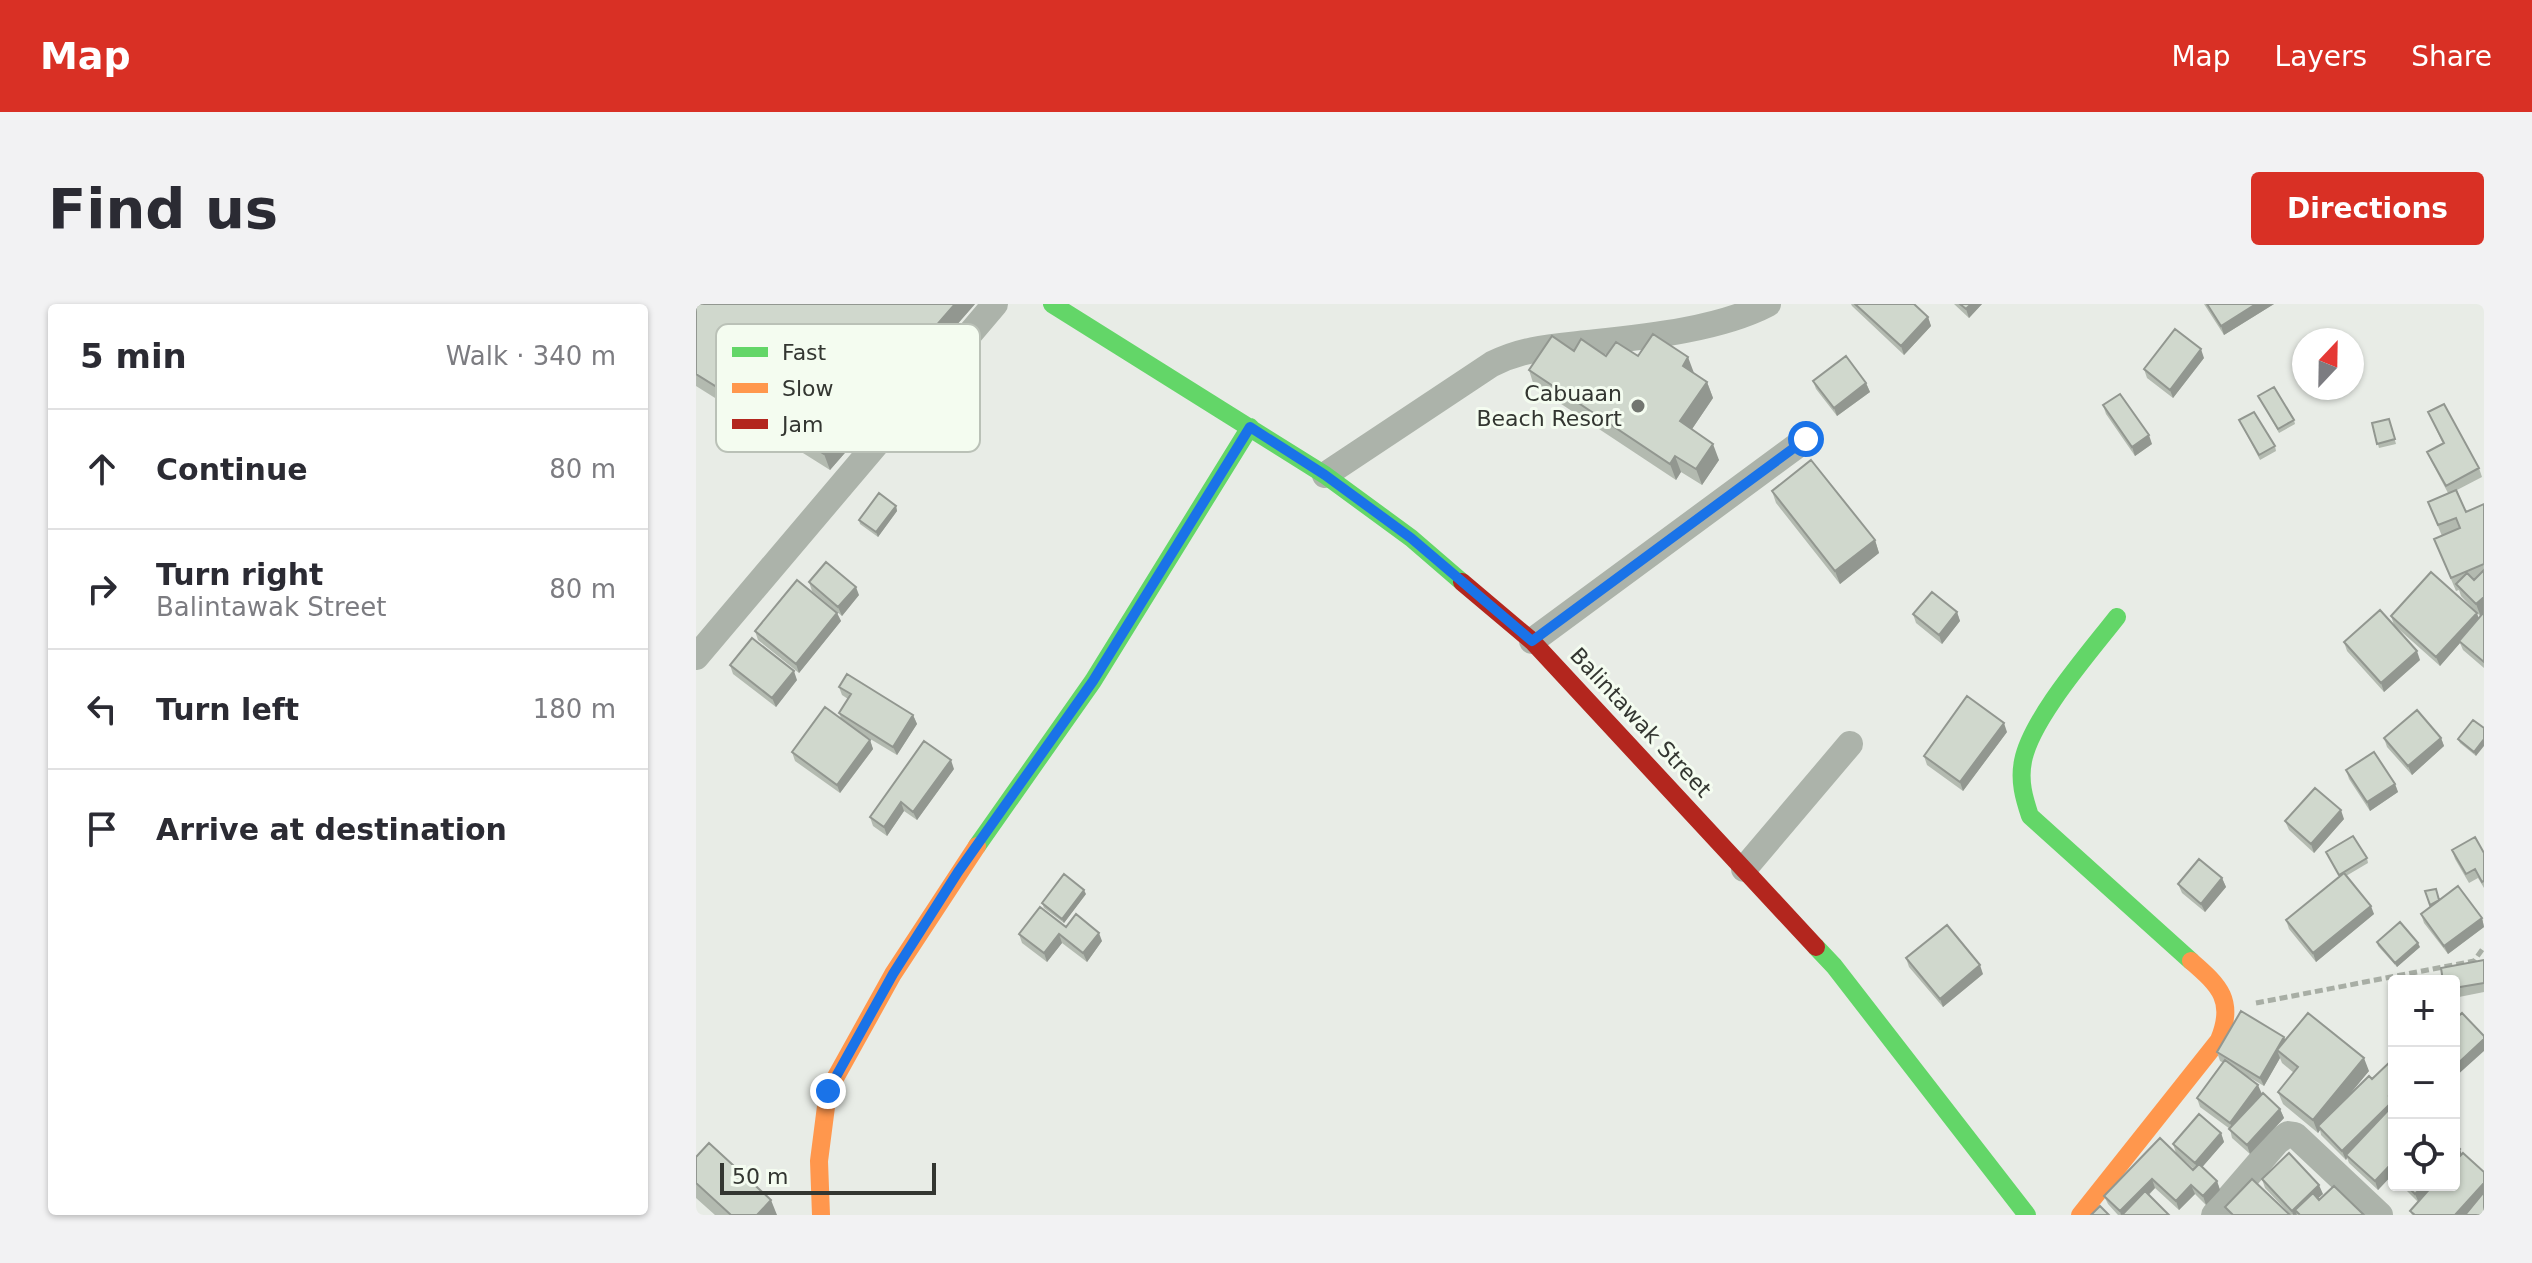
<!DOCTYPE html>
<meta charset="utf-8">
<style>
body{margin:0;font-family:"DejaVu Sans",sans-serif;background:#f2f2f3;color:#2b2b33}
.controls{position:absolute;right:24px;bottom:24px;display:grid;overflow:hidden;border-radius:8px;box-shadow:0 2px 6px #0004}
.controls button{width:72px;height:72px;display:grid;place-items:center;padding:0;border:0;border-bottom:2px solid #e1e1e2;background:#fff;color:#2b2b33;font:40px sans-serif}
.compass{position:absolute;left:1596px;top:24px;width:72px;height:72px;border-radius:50%;background:#fff;box-shadow:0 2px 6px #0004;rotate:22deg}
.scale{position:absolute;left:24px;bottom:20px;width:216px;box-sizing:border-box;padding-left:8px;border:4px solid #333631;border-top:0;font-size:22px;line-height:28px;white-space:nowrap;color:#333631;-webkit-text-stroke:6px #f4fcf0;paint-order:stroke}
.stop{position:absolute;width:24px;height:24px;margin:-18px;border:6px solid #1a73e8;border-radius:50%;background:#fff}
.stop.end{background:#1a73e8;border-color:#fff;box-shadow:0 2px 8px #0008}
.list{margin:0;padding:0;list-style:none}
h2{display:flex;justify-content:space-between;align-items:center;height:104px;margin:0;padding:0 32px;font-size:34px}
h2 small{font-size:26px;font-weight:400;color:#7c7c81}
.list li{display:grid;grid-template-columns:52px 1fr auto;gap:24px;align-items:center;box-sizing:border-box;height:120px;padding:0 32px;border-top:2px solid #e1e1e2}
.list b{display:block;font-size:30px;white-space:nowrap}
.list p{margin:0;font-size:26px;white-space:nowrap;color:#7c7c81}
.list em{font-size:26px;font-style:normal;color:#7c7c81}
.icon{flex:none;width:44px;height:44px;fill:none;stroke:currentColor;stroke-width:2;stroke-linecap:round;stroke-linejoin:round}
.map{position:relative;flex:none;width:1788px;height:911px;overflow:hidden;border-radius:8px}
header{display:flex;align-items:center;gap:48px;box-sizing:border-box;height:112px;padding:0 40px;background:#d93025;color:#fff}
header strong{font-size:38px}
nav{display:flex;gap:44px;margin-inline-start:auto;font-size:28px}
.intro{display:flex;align-items:center;justify-content:space-between;box-sizing:border-box;height:192px;padding:0 48px}
h1{margin:0;font-size:56px}
.button{padding:20px 36px;border-radius:8px;background:#d93025;color:#fff;font-size:28px;font-weight:700}
main{display:flex;gap:48px;padding:0 48px}
aside{flex:1;background:#fff;border-radius:8px;box-shadow:0 2px 6px #0004}
.map>svg:first-child{display:block}
.lines{fill:none;stroke-linecap:round;stroke-linejoin:round}
.path{stroke:#a8aea5;stroke-width:5;stroke-dasharray:8 4;stroke-linecap:butt}
.street{stroke:#acb3aa;stroke-width:26}
.fast{stroke:#63d668;stroke-width:18}
.slow{stroke:#ff974d;stroke-width:18}
.jam{stroke:#b3261e;stroke-width:18}
.wall{fill:#b3bab0}
.shaded-wall{fill:#929790}
.building{fill:#d0d8cd;stroke:#929790;stroke-width:2}
.route{stroke:#1a73e8;stroke-width:10}
.poi-dot{fill:#727670;stroke:#f4fcf0;stroke-width:3}
.labels{text-anchor:middle;stroke-width:6;stroke-linejoin:round;paint-order:stroke}
.poi-label{font-size:22px;fill:#333631;stroke:#f4fcf0;text-anchor:end}
.street-label{font-size:22px;fill:#333631;stroke:#f4fcf0}
.key{fill:#f4fcf0;stroke:#bac1b7;stroke-width:2}
.key-label{font-size:22px;fill:#333631}
</style>
<header>
<strong>Map</strong>
<nav><a>Map</a><a>Layers</a><a>Share</a></nav>
</header>
<div class="intro"><h1>Find us</h1><a class="button">Directions</a></div>
<main>
<aside>
<h2>5 min<small>Walk · 340 m</small></h2>
<ul class="list">
<li><svg class="icon" aria-label="ahead" viewBox="0 0 24 24"><path d="M12 20V5M6 11l6-6 6 6"/></svg><div><b>Continue</b></div><em>80 m</em></li>
<li><svg class="icon" aria-label="right" viewBox="0 0 24 24"><path d="M7 20v-9h11M14 6l5 5-5 5"/></svg><div><b>Turn right</b><p>Balintawak Street</p></div><em>80 m</em></li>
<li><svg class="icon" aria-label="left" viewBox="0 0 24 24"><path d="M17 20v-9H6M10 6l-5 5 5 5"/></svg><div><b>Turn left</b></div><em>180 m</em></li>
<li><svg class="icon" aria-label="arrive" viewBox="0 0 24 24"><path d="M6 21V4h12l-3 4 3 4H6"/></svg><div><b>Arrive at destination</b></div></li>
</ul>
</aside>
<div class="map">
<svg width="1788" height="911" viewBox="0 0 1788 911">
<rect width="100%" height="100%" fill="#e8ece6"/>
<g class="lines">
<path class="path" d="M1560,699l218,-42 10,-14"/>
<path class="street" d="M629,171l167,-111c32,-16 60,-17 96,-21 56,-6 130,-13 180,-39
M836,337l274,-202
M0,353l299,-353
M1048,565l106,-125
M1518,911l63,-73 11,-8 7,1 85,80"/>
<path class="fast" d="M356,0l273,171 86,63 51,44
M1421,313c-28,36 -86,102 -94,144 -4,20 1,37 7,55l161,145
M281,542l116,-165 157,-254
M1120,643l18,19 193,249"/>
<path class="slow" d="M125,911l-2,-54 9,-70 65,-117 84,-128
M1384,911l139,-175c16,-39 1,-54 -28,-79"/>
<path class="jam" d="M766,278l70,59 284,306"/>
</g>
<path class="wall" d="M0,0h279l-145,166 -134,-84z
M1155,0h63l14,13 3,9 -27,29 -52,-49z
M1258,0h28l-13,14z
M1508,0h70l-50,31z
M878,47l32,5h32l56,17 13,9 6,16 -21,31 27,31 -17,25 -21,-13 -5,8 -142,-94 -5,-16z
M1508,54l-31,40 -26,-20 -3,-9z
M1117,77l53,2 4,9 -33,24 -21,-27z
M1562,92l36,24 1,4 -16,9z
M1407,101l49,39 -17,12 -29,-42z
M1732,108l51,56 3,9 -25,13 9,22 18,-8v164l-21,-18 -3,-7 -20,23 -46,-41 -3,-9 88,2 1,-2 -19,-20 -2,-6 -3,1 -22,-52 8,-3 -14,-34 20,-9 -17,-32 -4,-9 16,-8z
M1693,115l7,25 -17,4 -7,-25z
M1543,116l36,26 1,5 -16,9z
M1076,187l103,49 4,13 -39,31 -64,-81z
M200,202l1,5 -19,26 -18,-13 -1,-4z
M113,278l50,13 -17,21 -30,-25z
M1261,308l3,9 -18,23 -26,-21 -3,-9z
M141,309l4,8 -42,52 -41,-33 -3,-9z
M1648,338l76,18 -36,32 -37,-41z
M34,361l67,15 -21,27 -43,-33z
M143,383l74,28 4,9 -20,31 -35,-21 8,6 3,9 -33,44 -45,-32 -3,-9 49,-34 -2,-5 9,-14 -6,-4z
M1777,416l3,36 -16,-13 -2,-4z
M1311,428l-44,59 -36,-26 -3,-9z
M1688,434h57l3,8 -32,29 -25,-28z
M258,465l-37,51 -13,-9 -17,25 -14,-10 -3,-9z
M1650,466l49,14 3,8 -28,19 -21,-32z
M1648,515l-30,34 -25,-23 -4,-9z
M1756,546l32,3v35l-6,-10 -9,5 -14,-24z
M1630,548l41,6 1,5 -22,13 28,38 -58,48 -27,-33 -3,-9 54,-43z
M1526,574l4,9 -21,25 -23,-19 -4,-9z
M1729,587l14,9 43,18 2,9 -36,27 -24,-31 -3,-9 9,-7z
M390,590l-22,29 -20,-15 -2,-5z
M370,623l36,14 -15,21 -25,-19 -15,19 -25,-19 -3,-9z
M1681,638l43,5 -23,20 -19,-21z
M1210,654l77,16 -40,33 -34,-40z
M1788,656v32l-30,6v-17z
M1590,736l83,31 -24,28 27,-20 22,-21v120l-1,-4 -15,16 -29,-27 -2,-5 -1,2 -25,-25 -1,-5 -2,3 -35,-29 -5,-12 16,-19 -12,-10 -2,-5 -16,28 -17,-10 15,18 18,15 4,9 -34,36 -18,-16 -2,-9 -30,-22 -3,-9 27,-35 -4,-2 -3,-9z
M1525,829l3,9 -22,25 15,14 3,9 -14,15 -11,-11 -16,16 -24,-22 -6,7 20,20h-51l-10,-11 -4,-8 56,-58 33,32 1,-1 -18,-16 -3,-9z
M0,853l81,58h-62l-19,-17z
M1566,875l61,15 -5,4 1,2 45,15h-73l-26,-27z
M1705,881h53l30,30h-72l-2,-4 8,-9z"/>
<path class="shaded-wall" d="M259,0h20l-145,166 -6,-16z
M1275,0h11l-13,14 -3,-9z
M1560,0h18l-50,31 -3,-9z
M1232,13l3,9 -27,29 -3,-9z
M1505,45l3,9 -31,40 -3,-8z
M992,53l6,16 -11,-7z
M1011,78l6,16 -27,40 -6,-17z
M1170,79l4,9 -33,24 -3,-8z
M1453,131l3,9 -17,12 -3,-9z
M1017,140l6,16 -17,25 -6,-16z
M979,152l6,16 -5,8 -6,-16z
M200,202l1,5 -19,26 -2,-5z
M1179,236l4,13 -39,31 -5,-13z
M160,283l3,8 -17,21 -4,-9z
M1788,293v17l-3,3 -5,-13z
M1261,308l3,9 -18,23 -3,-9z
M141,309l4,8 -42,52 -3,-9z
M1781,309l3,9 -21,19 1,2 -20,23 -4,-9z
M1721,347l3,9 -36,32 -3,-9z
M98,367l3,9 -21,27 -4,-9z
M217,411l4,9 -20,31 -4,-8z
M1308,419l3,9 -44,59 -3,-9z
M1745,434l3,8 -32,29 -4,-9z
M1788,435v7l-8,10 -2,-4z
M174,436l3,9 -33,44 -3,-8z
M255,456l3,9 -37,51 -4,-8z
M1699,480l3,8 -28,19 -3,-9z
M205,498l3,9 -17,25 -3,-9z
M1645,506l3,9 -30,34 -3,-9z
M1526,574l4,9 -21,25 -4,-8z
M388,586l2,4 -22,29 -2,-4z
M1675,602l3,8 -58,48 -3,-9z
M1786,614l2,9 -36,27 -4,-8z
M403,629l3,8 -15,21 -4,-9z
M363,630l3,9 -15,19 -3,-9z
M1722,639l2,4 -23,20 -2,-4z
M1284,661l3,9 -40,33 -3,-8z
M1588,733l4,9 -11,4 3,8 -16,28 -4,-8z
M1788,735v12l-30,27v-11z
M1668,754l5,13 -48,58 -3,-3 2,4 -2,3 -5,-13z
M1562,781l4,9 -28,37 -4,-8z
M1698,787v21l-48,43 1,3 -1,2 -4,-9z
M1584,805l4,9 -34,36 -3,-9z
M1525,829l3,9 -26,30 -3,-9z
M1764,845l3,9 -9,9v-12z
M1698,857v12l-3,-3 2,4 -15,16 -3,-9z
M1456,875l3,9 -27,27h-7l-1,-4z
M1521,877l3,9 -14,15 -3,-9z
M1788,879v12l-18,20h-11z
M1495,881l4,9 -16,16 -3,-9z
M1623,881l4,9 -23,21 -5,-5 2,5h-4l-1,-4z
M1728,881h12l-17,18 -4,-9z
M75,896l6,15h-20z"/>
<path class="building" d="M0,0h259l-131,150 -128,-80z
M1159,0h59l14,13 -27,29z
M1264,0h11l-5,5z
M1511,0h49l-35,22z
M1479,25l26,20 -31,41 -26,-21z
M957,30l35,23 -5,9 24,16 -27,39 33,23 -17,25 -21,-13 -5,8 -141,-94 23,-34 22,15 7,-12 25,17 10,-14 22,14z
M1150,52l20,27 -32,25 -21,-27z
M1578,83l20,33 -16,9 -20,-33z
M1424,90l29,41 -17,12 -29,-42z
M1748,100l35,64 -33,18 -19,-34 17,-9 -16,-31z
M1558,108l21,34 -16,9 -20,-35z
M1693,115l6,20 -18,5 -5,-21z
M1115,156l64,80 -40,31 -63,-80z
M1760,186l10,22 18,-8v60l-33,14 -17,-39 26,-11 -4,-10 -18,7 -10,-23z
M183,189l17,13 -20,26 -17,-12z
M130,258l30,25 -18,20 -29,-25z
M1788,266v27l-8,7 -20,-20 11,-11 7,7z
M1735,268l46,41 -41,44 -45,-41z
M101,276l40,33 -41,51 -41,-33z
M1236,288l25,20 -18,23 -26,-21z
M1684,306l37,41 -36,32 -37,-41z
M1788,308v50l-25,-21z
M56,334l42,33 -22,27 -42,-33z
M151,370l66,41 -20,32 -54,-34 12,-19 -12,-7z
M1271,392l37,27 -44,59 -36,-26z
M129,403l45,33 -33,45 -45,-33z
M1721,406l24,28 -33,28 -24,-28z
M1777,416l11,8v11l-10,13 -16,-13z
M228,437l27,19 -38,52 -12,-10 -17,25 -14,-10z
M1678,448l21,32 -28,18 -21,-32z
M1619,484l26,22 -30,34 -26,-23z
M1657,532l14,22 -28,17 -13,-23z
M1779,533l9,16v28l-2,1 -7,-13 -9,5 -14,-24z
M1503,555l23,19 -21,26 -23,-20z
M1648,569l27,33 -58,47 -27,-33z
M368,570l20,16 -22,29 -20,-16z
M1762,582l24,32 -38,28 -23,-32z
M1740,585l3,11 -9,5 -5,-14z
M344,603l26,20 10,-13 23,19 -16,20 -24,-19 -15,19 -25,-19z
M1704,618l18,21 -23,20 -18,-21z
M1251,621l33,40 -40,34 -34,-41z
M1788,656v23l-30,5v-7h-11l-2,-13z
M1545,707l43,26 -24,41 -43,-26z
M1612,709l56,45 -51,62 -35,-28 20,-25 -21,-17z
M1766,709l22,23v3l-30,28v-47z
M1698,754v33l-5,5 5,4 -52,51 -24,-25 51,-50 3,3z
M1529,756l33,25 -28,38 -33,-25z
M1567,789l17,16 -33,36 -18,-16z
M1698,800v57l-19,20 -29,-26z
M1503,810l22,19 -26,30 -22,-19z
M1464,834l33,32 6,-6 18,17 -14,15 -12,-11 -15,16 -24,-22 -32,32 -16,-15z
M13,839l62,57 -14,15h-26l-35,-32v-26z
M1758,839l6,6 -6,6z
M1593,849l30,32 -27,26 -30,-32z
M1767,849l21,19v11l-29,32h-40l-5,-4 23,-26h21v-23z
M1556,875l38,36h-57l-8,-8z
M1710,881h18l-9,9z
M1638,882l30,29h-64l-5,-5 18,-17 6,7z
M1449,887l24,24h-47z
M1788,888v23h-19z
M1404,902l9,9h-18z"/>
<g class="lines">
<path class="route" d="M132,787l65,-117 65,-102 135,-191 157,-254 75,48 86,63 121,103 274,-202"/>
</g>
<circle class="poi-dot" cx="942" cy="102" r="8"/>
<g class="labels">
<g class="poi-label">
<text x="926" y="97">Cabuaan<tspan x="926" dy="25">Beach Resort</tspan></text>
</g>
<g class="street-label">
<text transform="translate(945 418) rotate(47)" y="8">Balintawak Street</text>
</g>
</g>
<rect x="20" y="20" width="264" height="128" rx="12" class="key"/>
<rect x="36" y="43" width="36" height="10" fill="#63d668"/>
<rect x="36" y="79" width="36" height="10" fill="#ff974d"/>
<rect x="36" y="115" width="36" height="10" fill="#b3261e"/>
<g class="key-label">
<text x="86" y="56">Fast</text>
<text x="86" y="92">Slow</text>
<text x="86" y="128">Jam</text>
</g>
</svg>
<div class="controls">
<button>+</button>
<button>−</button>
<button><svg class="icon" aria-label="locate" viewBox="0 0 24 24"><circle cx="12" cy="12" r="6"/><path d="M12 2v4M12 18v4M2 12h4M18 12h4"/></svg></button>
</div>
<svg class="compass" viewBox="-18 -18 36 36"><path d="M0-13l5 13h-10z" fill="#e53935"/><path d="M0 13l5-13h-10z" fill="#7c7c81"/></svg>
<div class="scale">50 m</div>
<div class="stop" style="left:1110px;top:135px"></div>
<div class="stop end" style="left:132px;top:787px"></div>
</div>
</main>
